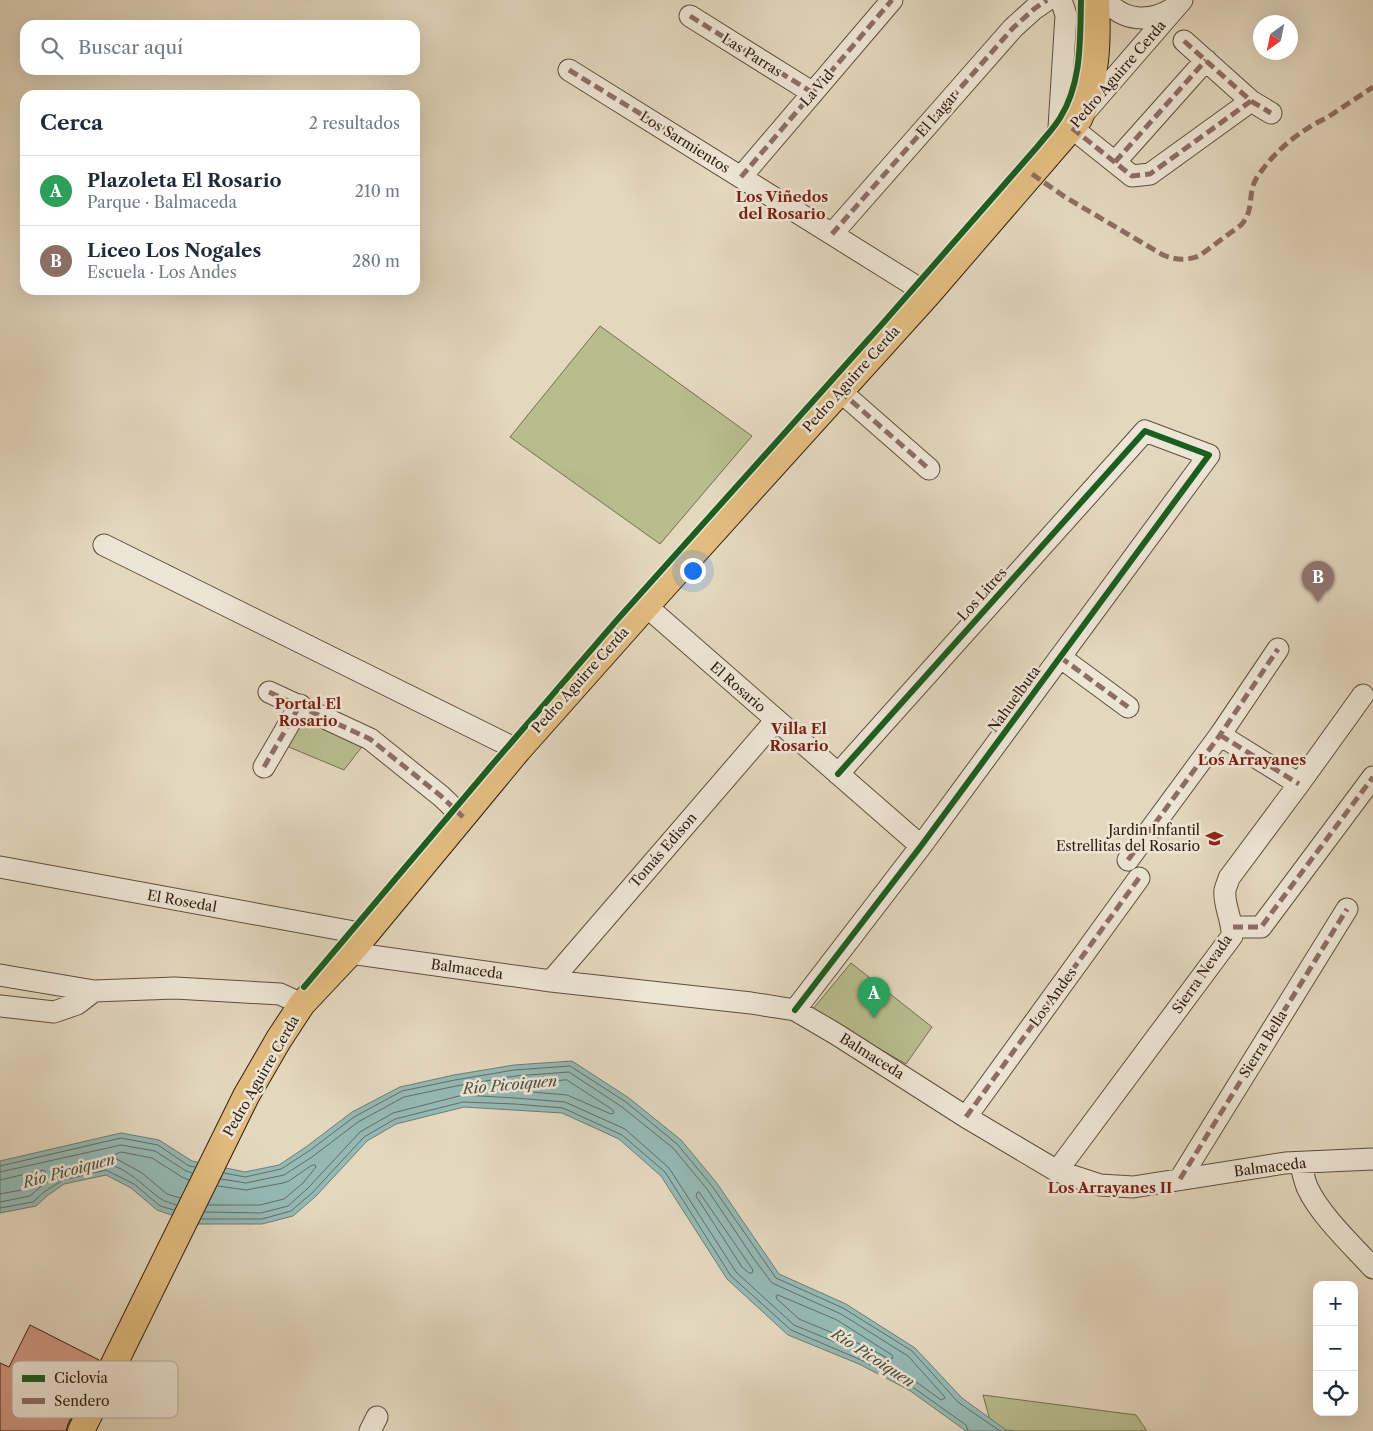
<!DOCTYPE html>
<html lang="es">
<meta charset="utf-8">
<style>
body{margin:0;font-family:"Libre Caslon Text",serif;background:#f6f6f7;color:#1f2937}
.controls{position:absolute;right:15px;bottom:15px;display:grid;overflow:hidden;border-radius:10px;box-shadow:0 5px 20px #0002}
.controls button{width:45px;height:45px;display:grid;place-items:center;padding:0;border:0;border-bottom:1px solid #e0e1e3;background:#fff;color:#1f2937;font:25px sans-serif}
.compass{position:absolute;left:1253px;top:15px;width:45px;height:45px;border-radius:50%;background:#fff;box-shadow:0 5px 20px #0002;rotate:213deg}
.you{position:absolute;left:692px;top:570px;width:18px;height:18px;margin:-12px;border:4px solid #fff;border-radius:50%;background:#1a73e8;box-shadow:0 0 0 8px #1a73e833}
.badge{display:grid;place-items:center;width:32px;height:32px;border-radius:50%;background:#8f2418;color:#fff;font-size:16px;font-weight:700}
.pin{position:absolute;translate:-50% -41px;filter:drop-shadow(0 1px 2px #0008)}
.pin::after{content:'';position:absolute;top:26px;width:18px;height:15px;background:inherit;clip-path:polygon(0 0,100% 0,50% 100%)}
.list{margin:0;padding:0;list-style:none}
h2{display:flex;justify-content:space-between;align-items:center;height:65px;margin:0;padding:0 20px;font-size:21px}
h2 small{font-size:16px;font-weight:400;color:#747a83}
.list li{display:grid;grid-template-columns:32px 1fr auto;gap:15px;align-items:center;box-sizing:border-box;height:70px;padding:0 20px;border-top:1px solid #e0e1e3}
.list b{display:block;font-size:19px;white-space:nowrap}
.list p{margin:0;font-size:16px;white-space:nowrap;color:#747a83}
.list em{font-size:16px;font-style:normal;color:#747a83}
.icon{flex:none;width:28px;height:28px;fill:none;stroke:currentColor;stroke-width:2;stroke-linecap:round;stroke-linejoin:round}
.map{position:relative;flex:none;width:1373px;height:1431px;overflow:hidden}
.search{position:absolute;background:#fff;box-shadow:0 5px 20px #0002;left:20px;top:20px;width:400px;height:55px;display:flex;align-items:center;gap:12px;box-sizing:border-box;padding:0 18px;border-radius:15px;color:#747a83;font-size:19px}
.panel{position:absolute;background:#fff;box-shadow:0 5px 20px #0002;left:20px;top:90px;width:400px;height:205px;border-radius:15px}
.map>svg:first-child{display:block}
.green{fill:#b8bd8e;stroke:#766e4e}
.water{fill:#95b9b5;stroke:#6e7c72}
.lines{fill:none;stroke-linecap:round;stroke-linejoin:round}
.shore{stroke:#646c62;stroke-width:1}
.building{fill:#d19784;stroke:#33200e;filter:url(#shadow)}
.minor-casing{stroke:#5f4e3a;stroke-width:23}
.major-casing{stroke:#33200e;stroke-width:28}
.minor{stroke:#ede5d5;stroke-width:21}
.major{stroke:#e2bc7f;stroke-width:26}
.quiet{stroke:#8d6e63;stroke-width:5;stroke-dasharray:10 5;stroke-linecap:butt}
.cycleway-casing{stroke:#ede5d5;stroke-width:9}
.cycleway{stroke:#1b5e20;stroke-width:6}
.labels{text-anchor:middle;stroke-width:5;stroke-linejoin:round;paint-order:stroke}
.street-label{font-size:14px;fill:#33200e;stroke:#ede5d5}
.poi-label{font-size:14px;fill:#33200e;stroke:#ede5d5;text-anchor:end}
.neighbourhood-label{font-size:15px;font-weight:bold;fill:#7a1f14;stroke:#ede5d5}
.water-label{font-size:15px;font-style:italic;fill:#504e40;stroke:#ede5d5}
.key{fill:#ede5d5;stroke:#b5aa99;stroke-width:1}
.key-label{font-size:14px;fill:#33200e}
</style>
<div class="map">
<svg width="1373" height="1431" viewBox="0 0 1373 1431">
<defs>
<filter id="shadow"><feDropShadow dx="4.5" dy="4.5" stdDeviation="1" flood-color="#0004"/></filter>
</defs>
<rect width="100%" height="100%" fill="#e3d7be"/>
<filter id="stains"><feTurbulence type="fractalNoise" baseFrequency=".004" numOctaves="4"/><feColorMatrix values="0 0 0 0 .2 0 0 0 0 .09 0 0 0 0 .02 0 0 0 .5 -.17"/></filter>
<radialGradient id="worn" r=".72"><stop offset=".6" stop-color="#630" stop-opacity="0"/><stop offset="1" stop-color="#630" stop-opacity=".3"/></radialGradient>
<path class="green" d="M600,326l152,110 -92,108 -150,-107z
M302,713l62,31 -20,26 -60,-25z
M851,963l81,64 -26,37 -94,-54z
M983,1395l153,20 11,16h-154z"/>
<path class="water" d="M572,1061l57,37 52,42 35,42 63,92 67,30 69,44 47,50 44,32 8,1h-48l-57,-41 -50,-26 -71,-29 -61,-56 -66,-103 -42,-37 -57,-26 -98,-6 -68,17 -29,17 -51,55 -23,20 -31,8h-65l-40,-14 -26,-22 -25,-13 -42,9 -17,12 -11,10 -36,7v-52l121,-28 38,7 33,21 53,11 34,-7 27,-18 46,-35 48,-25 54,-12 60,-10z"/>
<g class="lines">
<path class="shore" d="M567,1080l46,30 1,3 -3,1 -44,-19 -58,-5 -2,-2 1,-3 8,-1z
M0,1166l121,-28 37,7 31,21 6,1
M0,1172l121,-27 34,6 31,20 6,2
M224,1173l21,4 36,-8 28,-18 45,-34 48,-26 53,-11 59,-10 56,-4 56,36 51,42 35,42 64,92 67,30 69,43 46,51 42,29
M0,1180l43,-10 3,2 -1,2 -9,6 -9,9 -27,5
M699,1192l54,78 -1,3h-3l-7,-6 -46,-71 1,-3z
M180,1198l-13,-4 -25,-21 -27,-15 -1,-3 7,-3 31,6 30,19 7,3
M0,1202l30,-6 10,-9 21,-13 46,-10c21,4 37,23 54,35 5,3 10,4 15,6
M208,1205h52l24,-6 19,-16 13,-16 -1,-2h-3l-23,16 -6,2 -37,7 -28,-4
M0,1208l33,-6 11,-10 19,-12 43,-10 28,14 26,22 14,4
M205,1212l56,1 27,-7 20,-18 52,-56 33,-19 70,-18 52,3 50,4 60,27 44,39 67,104 58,53 70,29 51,27 26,19 4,-2 -1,-2 -36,-40 -67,-42 -69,-31 -18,-24 -47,-70 -34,-41 -51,-41 -53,-35 -54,4 -59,10 -52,11 -46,25 -46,35 -28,18 -38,8 -25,-4
M202,1219h60l29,-8 22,-19 51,-55 31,-18 68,-17 52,2 48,4 59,27 43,37 66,104 60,54 70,30 50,26 55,39 2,6
M778,1295l59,25 55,35 1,3 -4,1 -22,-12 -68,-28 -22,-20 -1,-3z"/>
</g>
<path class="building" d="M30,1325l69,35 -31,64 -2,7h-66v-68l9,4z"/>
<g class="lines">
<defs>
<path id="minor" d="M1105,0c18,21 44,23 67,9
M690,16l123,77
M1184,41l67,60 20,12
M569,70l359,224
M1084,113l98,-113
M1072,128l60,48 18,-2 101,-73
M1058,144l8,-129 -5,-15
M1115,162l91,-102
M741,177l151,-177
M832,234l181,-206 21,-19 13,-9
M840,391l89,78
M104,545l414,205
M646,606l275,240
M1060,657l68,50
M269,692l101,47 71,57 22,21
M1220,735l79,49
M264,767l36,-62
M1128,860l92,-125 58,-86
M0,867l365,67
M1233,927h28l112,-150
M350,953l201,28 200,22 44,7 41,24 130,83 91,54 43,14 33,2 152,-24 88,-4
M0,975l94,16 81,-3 105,6 22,10
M551,981l225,-261
M0,1006l54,6 23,-8 17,-13
M795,1010l126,-164 288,-391 -64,-24 -307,343
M966,1117l173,-239
M1300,1163c3,8 4,18 8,26 13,27 44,56 65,79
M1057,1171l175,-235c1,-16 -9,-31 -7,-46 1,-4 3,-8 4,-12l70,-94 64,-89
M1180,1179l167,-270
M370,1431l7,-14"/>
<path id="major" d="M81,1431l165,-335 33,-57 23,-35 48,-51 168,-203 128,-144 282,-312 151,-175c18,-37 19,-78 17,-119"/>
</defs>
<use href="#minor" class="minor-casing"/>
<use href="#major" class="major-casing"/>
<use href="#minor" class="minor"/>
<use href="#major" class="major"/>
<path class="quiet" d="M690,16l123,77
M1184,41l67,60 20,12
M569,70l101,62
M1072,128l60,48 18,-2 101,-73
M1115,162l91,-102
M1032,174l33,23 98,58c13,5 23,6 36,1l42,-31c14,-15 6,-30 15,-46 12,-19 30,-37 49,-49 7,-5 15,-9 23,-13 15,-10 30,-20 45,-30
M741,177l151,-177
M832,234l181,-206 21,-19 13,-9
M840,391l89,78
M1060,657l68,50
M269,692l101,47 71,57 22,21
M1220,735l79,49
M264,767l36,-62
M1128,860l92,-125 58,-86
M1233,927h28l112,-150
M966,1117l173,-239
M1180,1179l167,-270"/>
<defs>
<path id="cycleway" d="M304,987l187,-221 126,-146 267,-298 154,-176c7,-9 16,-18 22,-28 22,-35 20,-78 21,-118
M795,1010l126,-164 288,-391 -64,-24 -307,343"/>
</defs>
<use href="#cycleway" class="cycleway-casing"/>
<use href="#cycleway" class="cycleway"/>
</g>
<defs>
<symbol id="school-bare" viewBox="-9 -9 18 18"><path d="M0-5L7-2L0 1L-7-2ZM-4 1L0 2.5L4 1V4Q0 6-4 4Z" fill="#8f2418" stroke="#ede5d5" stroke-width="2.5" paint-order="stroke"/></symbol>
</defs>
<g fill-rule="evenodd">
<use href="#school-bare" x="1202" y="826" width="25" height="25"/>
</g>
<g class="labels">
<g class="street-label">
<text transform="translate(752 55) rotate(32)" y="5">Las Parras</text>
<text transform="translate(1118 74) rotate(-49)" y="5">Pedro Aguirre Cerda</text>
<text transform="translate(817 88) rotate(-49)" y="5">La Vid</text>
<text transform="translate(937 114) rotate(-49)" y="5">El Lagar</text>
<text transform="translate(685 142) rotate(32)" y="5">Los Sarmientos</text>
<text transform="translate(851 379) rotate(-48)" y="5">Pedro Aguirre Cerda</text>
<text transform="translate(982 594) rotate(-48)" y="5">Los Litres</text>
<text transform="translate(580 680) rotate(-48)" y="5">Pedro Aguirre Cerda</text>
<text transform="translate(738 687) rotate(41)" y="5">El Rosario</text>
<text transform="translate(1014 699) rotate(-54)" y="5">Nahuelbuta</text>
<text transform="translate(663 850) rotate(-49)" y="5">Tomás Edison</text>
<text transform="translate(182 901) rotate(10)" y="5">El Rosedal</text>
<text transform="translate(467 969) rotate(8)" y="5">Balmaceda</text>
<text transform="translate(1202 974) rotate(-55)" y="5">Sierra Nevada</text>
<text transform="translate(1053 997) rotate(-54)" y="5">Los Andes</text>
<text transform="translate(1263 1044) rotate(-58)" y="5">Sierra Bella</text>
<text transform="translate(872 1056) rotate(32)" y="5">Balmaceda</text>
<text transform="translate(261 1076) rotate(-60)" y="5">Pedro Aguirre Cerda</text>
<text transform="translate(1270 1167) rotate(-7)" y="5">Balmaceda</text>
</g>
<g class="poi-label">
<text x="1200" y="835">Jardin Infantil<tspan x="1200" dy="16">Estrellitas del Rosario</tspan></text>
</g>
<g class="neighbourhood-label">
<text x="782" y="202">Los Viñedos<tspan x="782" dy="17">del Rosario</tspan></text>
<text x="308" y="709">Portal El<tspan x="308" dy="17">Rosario</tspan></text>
<text x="799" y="734">Villa El<tspan x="799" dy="17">Rosario</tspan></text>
<text x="1252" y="765">Los Arrayanes</text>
<text x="1110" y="1193">Los Arrayanes II</text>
</g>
<g class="water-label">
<text transform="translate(510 1085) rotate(-5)" y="5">Río Picoiquen</text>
<text transform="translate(69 1171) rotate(-15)" y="5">Río Picoiquen</text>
<text transform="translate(873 1358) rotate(33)" y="5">Río Picoiquen</text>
</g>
</g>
<rect x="12" y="1361" width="166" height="57" rx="8" class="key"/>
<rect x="22" y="1375" width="23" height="7" fill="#1b5e20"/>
<rect x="22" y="1398" width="23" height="6" fill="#8d6e63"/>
<g class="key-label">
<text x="54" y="1383">Ciclovía</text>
<text x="54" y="1406">Sendero</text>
</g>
<rect width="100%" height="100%" filter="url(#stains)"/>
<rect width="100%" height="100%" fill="url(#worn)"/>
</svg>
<div class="controls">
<button>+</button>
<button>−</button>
<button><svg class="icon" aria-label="locate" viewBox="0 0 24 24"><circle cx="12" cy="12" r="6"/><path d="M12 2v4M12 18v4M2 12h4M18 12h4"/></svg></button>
</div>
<svg class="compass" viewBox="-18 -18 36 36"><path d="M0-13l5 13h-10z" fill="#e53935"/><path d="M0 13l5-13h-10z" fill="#747a83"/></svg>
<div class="you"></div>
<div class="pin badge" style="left:874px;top:1018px;background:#2e9e5b">A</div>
<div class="pin badge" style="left:1318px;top:602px;background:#8d6e63">B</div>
<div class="search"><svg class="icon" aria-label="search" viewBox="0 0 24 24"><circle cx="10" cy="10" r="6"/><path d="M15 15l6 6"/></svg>Buscar aquí</div>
<section class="panel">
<h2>Cerca<small>2 resultados</small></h2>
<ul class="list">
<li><span class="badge" style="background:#2e9e5b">A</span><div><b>Plazoleta El Rosario</b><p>Parque · Balmaceda</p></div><em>210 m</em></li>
<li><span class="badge" style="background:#8d6e63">B</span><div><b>Liceo Los Nogales</b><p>Escuela · Los Andes</p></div><em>280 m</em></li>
</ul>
</section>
</div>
